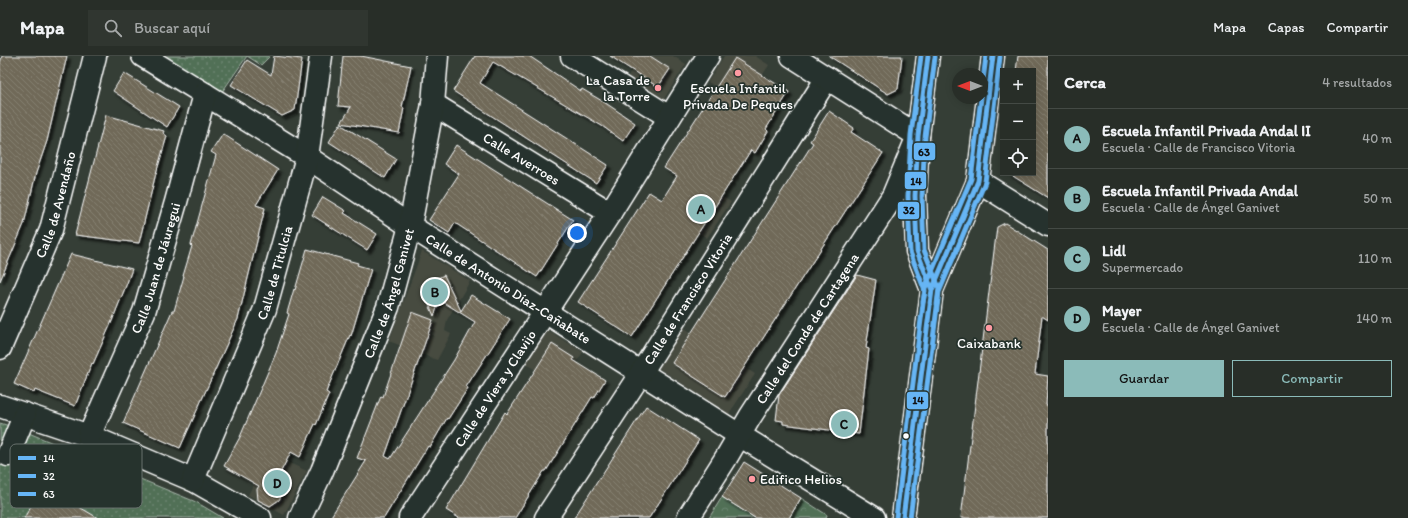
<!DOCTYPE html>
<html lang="es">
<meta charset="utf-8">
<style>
body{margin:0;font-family:Itim,sans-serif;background:#303630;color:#f1f3f6}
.controls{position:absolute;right:12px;top:12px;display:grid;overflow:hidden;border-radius:0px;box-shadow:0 2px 10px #0003}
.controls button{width:36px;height:36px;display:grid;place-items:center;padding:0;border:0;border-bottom:1px solid #444a45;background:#282e28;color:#f1f3f6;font:20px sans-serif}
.compass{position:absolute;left:952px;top:12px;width:36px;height:36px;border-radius:50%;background:#282e28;box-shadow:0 2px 10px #0003;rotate:270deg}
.you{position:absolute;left:577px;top:177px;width:14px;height:14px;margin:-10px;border:3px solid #fff;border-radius:50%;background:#1a73e8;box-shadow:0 0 0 6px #1a73e833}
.badge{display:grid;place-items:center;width:26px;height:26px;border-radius:50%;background:#8bbbb9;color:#111;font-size:13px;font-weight:700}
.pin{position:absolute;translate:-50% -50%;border:2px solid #fff;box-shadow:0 1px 4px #0006}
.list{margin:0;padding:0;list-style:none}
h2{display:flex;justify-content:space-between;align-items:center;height:52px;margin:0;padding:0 16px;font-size:17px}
h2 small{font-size:13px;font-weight:400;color:#a5a8a8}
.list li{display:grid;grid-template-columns:26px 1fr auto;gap:12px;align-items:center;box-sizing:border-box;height:60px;padding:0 16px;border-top:1px solid #444a45}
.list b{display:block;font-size:15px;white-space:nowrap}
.list p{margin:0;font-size:13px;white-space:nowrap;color:#a5a8a8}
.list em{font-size:13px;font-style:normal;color:#a5a8a8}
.actions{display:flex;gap:8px;padding:12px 16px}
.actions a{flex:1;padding:9px 0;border:1px solid #8bbbb9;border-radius:0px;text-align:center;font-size:14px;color:#8bbbb9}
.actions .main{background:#8bbbb9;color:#111}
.icon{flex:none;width:22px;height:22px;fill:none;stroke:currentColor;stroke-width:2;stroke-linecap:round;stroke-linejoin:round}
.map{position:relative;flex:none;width:1048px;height:462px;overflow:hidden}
header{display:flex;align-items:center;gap:24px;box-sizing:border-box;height:56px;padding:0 20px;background:#282e28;border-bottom:1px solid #444a45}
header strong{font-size:19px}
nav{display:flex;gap:22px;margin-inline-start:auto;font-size:14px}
.search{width:280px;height:36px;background:#303630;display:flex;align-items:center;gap:10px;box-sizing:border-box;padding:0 14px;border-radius:0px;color:#a5a8a8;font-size:15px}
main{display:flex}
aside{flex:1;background:#282e28}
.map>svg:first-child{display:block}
.built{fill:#474b40}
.park{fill:url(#park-crowns);stroke:#a8b7ab}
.garden{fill:url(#garden-dots);stroke:#a8b7ab}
.building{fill:url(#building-back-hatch);stroke:#fff;filter:url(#shadow)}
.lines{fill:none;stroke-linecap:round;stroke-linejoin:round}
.minor-casing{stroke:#fff;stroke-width:25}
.major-casing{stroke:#fff;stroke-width:25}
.minor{stroke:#26332d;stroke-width:22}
.major{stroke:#26332d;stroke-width:22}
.bus-1-casing{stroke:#26332d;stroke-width:8}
.bus-2-casing{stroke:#26332d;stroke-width:8}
.bus-3-casing{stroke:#26332d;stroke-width:8}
.bus-1{stroke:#66b5f5;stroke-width:5}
.bus-2{stroke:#66b5f5;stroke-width:5}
.bus-3{stroke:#66b5f5;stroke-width:5}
.poi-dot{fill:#ff9aa2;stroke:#26332d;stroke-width:1.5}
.bus-dot{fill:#fff;stroke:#26332d;stroke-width:1.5}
.labels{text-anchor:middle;stroke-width:3.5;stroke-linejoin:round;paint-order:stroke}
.poi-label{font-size:14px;fill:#fff;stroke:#26332d}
.street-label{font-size:14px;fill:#fff;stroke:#26332d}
.key{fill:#26332d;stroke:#67706c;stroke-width:1}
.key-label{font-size:11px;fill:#fff}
.line-badge{stroke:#26332d;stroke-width:1.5}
.pale-badge-label{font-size:11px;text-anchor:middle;font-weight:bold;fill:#111}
</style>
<header>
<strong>Mapa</strong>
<div class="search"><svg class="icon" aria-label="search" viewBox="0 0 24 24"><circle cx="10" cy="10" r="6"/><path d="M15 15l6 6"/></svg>Buscar aquí</div>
<nav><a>Mapa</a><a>Capas</a><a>Compartir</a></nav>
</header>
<main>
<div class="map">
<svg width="1048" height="462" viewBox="0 0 1048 462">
<defs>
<pattern id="park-crowns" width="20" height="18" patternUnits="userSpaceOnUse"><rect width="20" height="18" fill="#516f57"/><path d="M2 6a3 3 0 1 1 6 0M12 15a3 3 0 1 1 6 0" fill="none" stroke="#6b8570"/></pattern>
<pattern id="garden-dots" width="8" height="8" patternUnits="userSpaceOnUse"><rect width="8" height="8" fill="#516f57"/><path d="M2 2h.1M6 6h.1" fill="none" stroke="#6b8570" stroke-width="1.8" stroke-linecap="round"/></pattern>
<pattern id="building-back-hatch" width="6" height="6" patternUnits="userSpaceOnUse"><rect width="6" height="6" fill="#706958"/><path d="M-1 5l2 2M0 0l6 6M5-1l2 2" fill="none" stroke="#858071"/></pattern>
<filter id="shadow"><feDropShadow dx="3.5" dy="3.5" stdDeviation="1" flood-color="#0009"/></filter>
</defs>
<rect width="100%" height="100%" fill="#353e36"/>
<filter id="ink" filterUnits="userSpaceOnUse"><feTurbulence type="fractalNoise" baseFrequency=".025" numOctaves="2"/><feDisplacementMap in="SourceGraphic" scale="8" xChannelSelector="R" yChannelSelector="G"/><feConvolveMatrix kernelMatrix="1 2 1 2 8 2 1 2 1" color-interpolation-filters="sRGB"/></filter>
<g filter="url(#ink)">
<path class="built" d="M641,0h32l13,8 -22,35 -36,-23z
M724,0h31l14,9 -26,40 -35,-23z
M695,123l36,23 -24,36 -35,-23z
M422,195l48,30 -23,39 -2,11 6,3 -14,26 -48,-19z
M683,271l72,47 -26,40 -72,-47z
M547,274l36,22 -22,34 -35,-22z
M269,398l38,17 -23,44 -36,-20z"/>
<path class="park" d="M722,441l33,21h-46z
M801,442l26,17 -1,3h-37z"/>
<path class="garden" d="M163,0h107l-9,9 -14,-9 -25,36z
M0,367l19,6 177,73 27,16h-223z"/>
<path class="building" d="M2,0h65l-20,85 -11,32 -12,51 -24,57v-217z
M274,0l28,3 -7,51 -13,6 -51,-31 16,-25 24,15z
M343,0h18l50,10 -9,41 2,1 -5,25 -58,-10 10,-16 -13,-1z
M475,0h54l52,35 1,-2 25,15 28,19 -12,18 -21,-15 -109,-64 -13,21 128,82 -12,18 -143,-92z
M610,0h40l20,13 -12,18z
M829,0h73l-4,33 -10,5z
M1018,0h30v142l-40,-25h25v-102h-17z
M735,2l54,34 -23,37 2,2 -13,22 -4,-3 -119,187 -54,-35 71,-110 13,8 15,-24 -13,-8z
M124,17l55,34 -12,20 -54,-36z
M829,55l25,17 -3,4 32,21 -158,244 -53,-34 141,-220 -3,-2z
M106,59l58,16 -1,2 4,3 -12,41 -16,66 -64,-8z
M340,68l56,35 -11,19 -56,-36z
M223,78l55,36 -22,35 9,3 -27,111 -58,129 -57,-25 49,-112h2l10,-35h-1l9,-30 -1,-1 25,-90 -5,-3z
M456,89l117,75 -36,57 -82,-54 -6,10 -20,-13 30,-46 -15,-10z
M323,141l23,14 -2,2 33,21 -10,16 -55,-35z
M1005,167l43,27v70l-6,-4 -7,58 13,2 -2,29h2v113h-87l36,-291z
M307,193l51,14 -1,2 14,4 -20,67 -1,-1 -24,57 3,2 -13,31 -1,-1 -15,33 -9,-5 -14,27 10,6 -8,15 -9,6 -12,-6 -1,-11 2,-3 -35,-20 16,-29 36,-84 13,-39 -2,-1 7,-24 1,1z
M71,198l61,15 -5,14 -15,38 -19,43 -1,-1 -17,43 -40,-16 -1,3 -20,-9z
M444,219l17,36 10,-16 39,24 -44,68 2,1 -20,31 -1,-1 -17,29 -2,-1 -44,72h-54l36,-57 -9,-3 24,-62 2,1 29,-85 21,8 -48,136 5,3 64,-99 21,-38 -35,-22 -6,16 -13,-30z
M857,219l19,5 -10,68 3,1 -10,85 -76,-10v-3l-7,-1 3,-25z
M552,288l22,14 -1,2 32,20 -11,18 -2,-1 -46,74h-2l-29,47h-56l-13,-8 59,-98 2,2z
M646,350l53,34 -35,55 -15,23h-75z
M744,406l57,36 -12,20h-34l-33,-21z
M40,428l58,34h-74l7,-12 -3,-2z"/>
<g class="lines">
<defs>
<g id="minor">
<path id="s1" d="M143,0l164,101 103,69 329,209 135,83"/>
<path d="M572,0l97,61"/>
<path id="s2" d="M433,48l177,109"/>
<path d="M978,125l70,44"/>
<path id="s3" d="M0,292l51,-118 44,-174"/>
<path d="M0,350l89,30 104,44 67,38"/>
<path id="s4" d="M89,380l55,-124 32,-110 29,-108"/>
<path d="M8,399l17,-41"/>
<path id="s5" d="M193,424l72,-171 42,-152 14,-101"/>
<path id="s6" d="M300,462l22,-47 66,-164 22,-81 23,-122 4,-48"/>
<path id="s7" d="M410,462l200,-305 98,-157"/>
<path id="s8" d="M546,462l95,-145 186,-295"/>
<path id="s9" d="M688,462l38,-60 24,-41 143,-221 25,-60 -126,-80"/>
</g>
<path id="major" d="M928,0l-10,80 -3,60 2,55 15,39
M903,462l29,-228 46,-109 15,-125"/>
</defs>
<use href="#minor" class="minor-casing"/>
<use href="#major" class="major-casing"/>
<use href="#minor" class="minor"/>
<use href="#major" class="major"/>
<defs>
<path id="bus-1" d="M928,0l-10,80 -3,60 2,55 15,39 -2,13
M903,462l29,-228 46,-109 15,-125"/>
<path id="bus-2" d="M921,0l-10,79 -3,61 2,56 15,39 -2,11
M910,462l29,-226 46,-110 15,-125"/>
<path id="bus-3" d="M935,1l-10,80 -3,59 2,54 15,38 -2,16
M982,33l4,-33
M896,461l29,-229 46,-109 10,-81"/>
</defs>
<use href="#bus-1" class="bus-1-casing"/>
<use href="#bus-2" class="bus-2-casing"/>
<use href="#bus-3" class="bus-3-casing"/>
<use href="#bus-1" class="bus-1"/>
<use href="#bus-2" class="bus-2"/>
<use href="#bus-3" class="bus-3"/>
</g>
</g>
<g class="poi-dot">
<circle cx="738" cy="17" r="4"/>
<circle cx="658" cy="32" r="4"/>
<circle cx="989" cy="272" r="4"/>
<circle cx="752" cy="423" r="4"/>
</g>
<circle class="bus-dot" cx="906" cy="380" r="3.5"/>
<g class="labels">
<g class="poi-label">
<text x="650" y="29" text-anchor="end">La Casa de<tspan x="650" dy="16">la Torre</tspan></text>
<text x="738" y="37">Escuela Infantil<tspan x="738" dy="16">Privada De Peques</tspan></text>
<text x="989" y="292">Caixabank</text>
<text x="760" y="428" text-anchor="start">Edifico Helios</text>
</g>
<g class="street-label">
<text dy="5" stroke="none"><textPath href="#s2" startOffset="104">Calle Averroes</textPath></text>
<text dy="5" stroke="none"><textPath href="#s3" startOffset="154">Calle de Avendaño</textPath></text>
<text dy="5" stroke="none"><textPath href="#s4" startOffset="181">Calle Juan de Jáuregui</textPath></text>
<text dy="5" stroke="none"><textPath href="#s5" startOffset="223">Calle de Titulcia</textPath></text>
<text dy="5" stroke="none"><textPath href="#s1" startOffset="433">Calle de Antonio Díaz-Cañabate</textPath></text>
<text dy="5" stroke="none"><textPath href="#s6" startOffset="242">Calle de Ángel Ganivet</textPath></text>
<text dy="5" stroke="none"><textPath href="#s8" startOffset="261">Calle de Francisco Vitoria</textPath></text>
<text dy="5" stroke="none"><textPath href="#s9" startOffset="224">Calle del Conde de Cartagena</textPath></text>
<text dy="5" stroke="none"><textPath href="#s7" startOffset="155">Calle de Viera y Clavijo</textPath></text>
</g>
</g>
<rect x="10" y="388" width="132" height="64" rx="6" class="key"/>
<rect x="18" y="400" width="18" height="4" fill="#66b5f5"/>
<rect x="18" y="418" width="18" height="4" fill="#66b5f5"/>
<rect x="18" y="436" width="18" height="4" fill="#66b5f5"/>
<g class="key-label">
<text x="43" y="406">14</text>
<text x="43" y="424">32</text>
<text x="43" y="442">63</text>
</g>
<g class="line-badge">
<rect x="913" y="86" width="23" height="19" rx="4" fill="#66b5f5"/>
<rect x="904" y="115" width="23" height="19" rx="4" fill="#66b5f5"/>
<rect x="897" y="145" width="23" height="19" rx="4" fill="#66b5f5"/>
<rect x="906" y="335" width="23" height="19" rx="4" fill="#66b5f5"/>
</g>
<g class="pale-badge-label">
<text x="924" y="100">63</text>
<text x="916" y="129">14</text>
<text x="909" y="158">32</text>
<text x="918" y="348">14</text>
</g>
</svg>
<div class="controls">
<button>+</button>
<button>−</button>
<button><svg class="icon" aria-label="locate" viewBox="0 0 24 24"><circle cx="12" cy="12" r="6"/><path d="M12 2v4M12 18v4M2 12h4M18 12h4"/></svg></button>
</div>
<svg class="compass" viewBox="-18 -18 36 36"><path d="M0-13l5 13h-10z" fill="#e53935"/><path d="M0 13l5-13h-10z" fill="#a5a8a8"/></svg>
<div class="you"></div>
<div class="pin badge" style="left:701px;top:153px">A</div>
<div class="pin badge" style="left:435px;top:236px">B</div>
<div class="pin badge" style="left:844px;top:368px">C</div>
<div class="pin badge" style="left:277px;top:427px">D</div>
</div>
<aside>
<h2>Cerca<small>4 resultados</small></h2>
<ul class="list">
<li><span class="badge">A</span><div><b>Escuela Infantil Privada Andal II</b><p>Escuela · Calle de Francisco Vitoria</p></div><em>40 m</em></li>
<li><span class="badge">B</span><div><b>Escuela Infantil Privada Andal</b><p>Escuela · Calle de Ángel Ganivet</p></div><em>50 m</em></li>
<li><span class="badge">C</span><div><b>Lidl</b><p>Supermercado</p></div><em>110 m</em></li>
<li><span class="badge">D</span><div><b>Mayer</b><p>Escuela · Calle de Ángel Ganivet</p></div><em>140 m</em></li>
</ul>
<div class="actions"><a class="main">Guardar</a><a>Compartir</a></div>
</aside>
</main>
